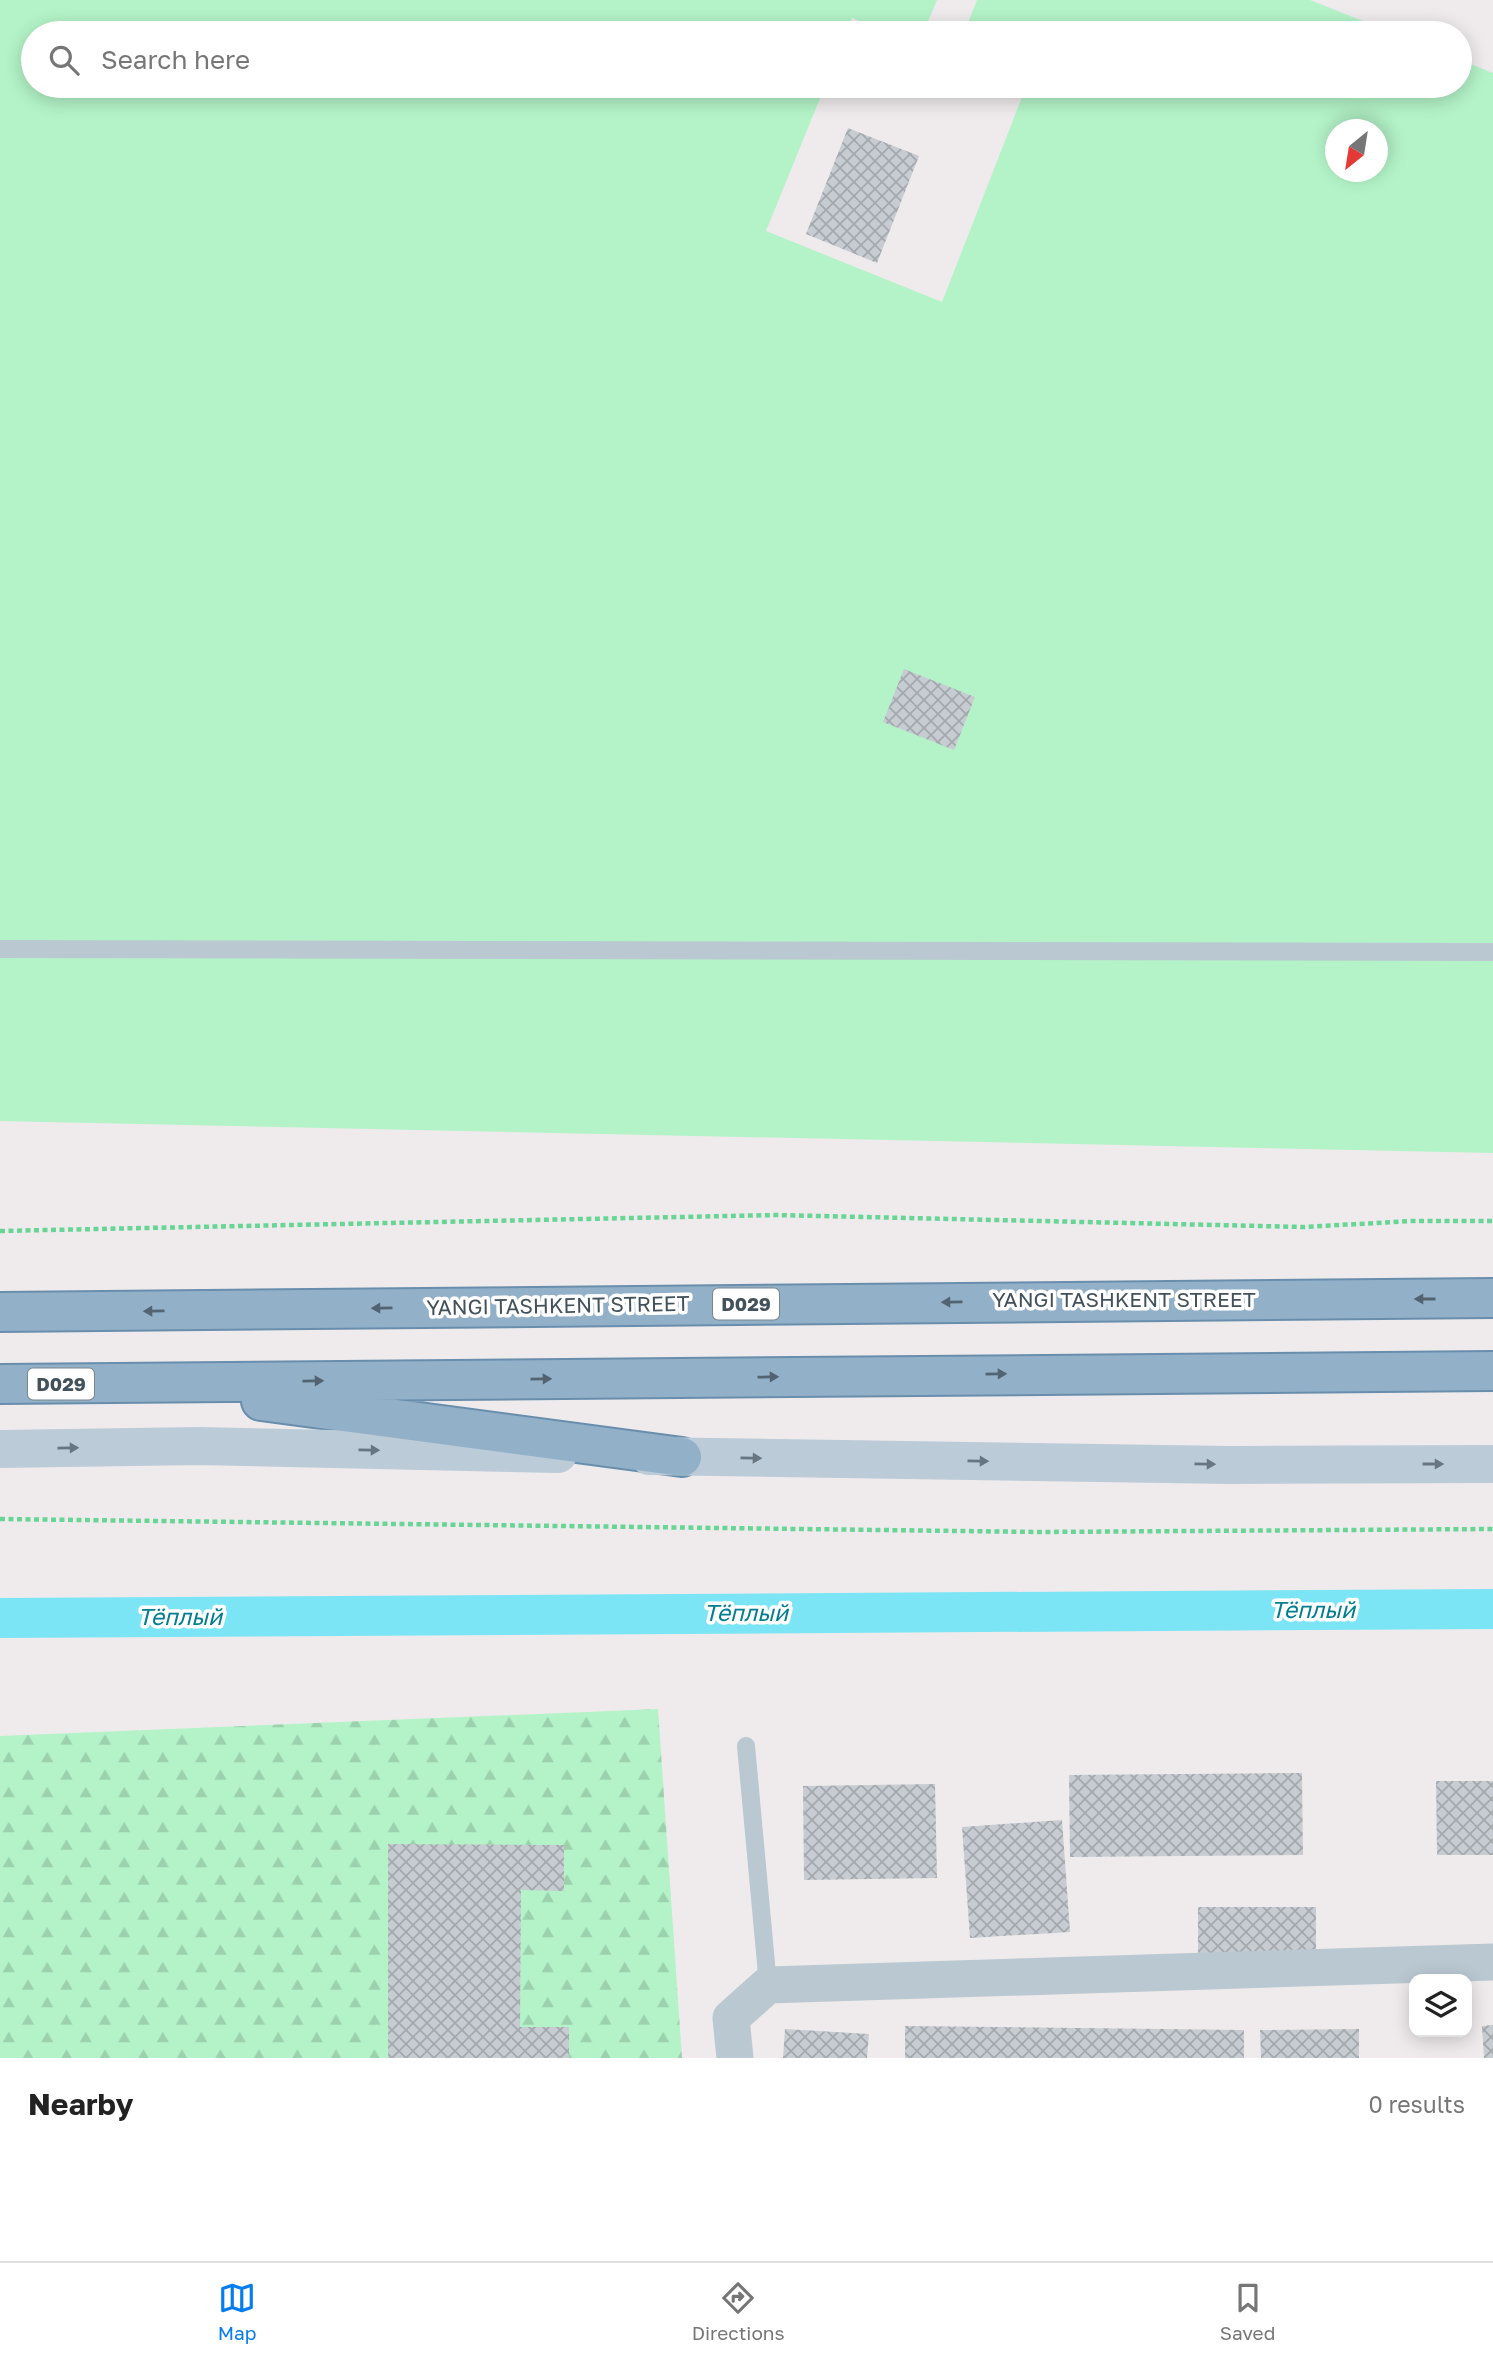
<!DOCTYPE html>
<meta charset="utf-8">
<style>
body{margin:0;font-family:"Golos Text",sans-serif;background:#f2f2f2;color:#222}
.controls{position:absolute;right:21px;bottom:21px;display:grid;overflow:hidden;border-radius:14px;box-shadow:0 4px 18px #0003}
.controls button{width:63px;height:63px;display:grid;place-items:center;padding:0;border:0;border-bottom:2px solid #e0e0e0;background:#fff;color:#222;font:35px sans-serif}
.compass{position:absolute;left:1325px;top:119px;width:63px;height:63px;border-radius:50%;background:#fff;box-shadow:0 4px 18px #0003;rotate:210deg}
.list{margin:0;padding:0;list-style:none}
h2{display:flex;justify-content:space-between;align-items:center;height:91px;margin:0;padding:0 28px;font-size:30px}
h2 small{font-size:23px;font-weight:400;color:#767676}
.icon{flex:none;width:38px;height:38px;fill:none;stroke:currentColor;stroke-width:2;stroke-linecap:round;stroke-linejoin:round}
.map{position:relative;flex:none;width:1493px;height:2058px;overflow:hidden}
.search{position:absolute;background:#fff;box-shadow:0 4px 18px #0003;left:21px;right:21px;top:21px;height:77px;display:flex;align-items:center;gap:18px;box-sizing:border-box;padding:0 24px;border-radius:38px;color:#767676;font-size:26px}
.sheet{height:203px;background:#fff}
nav{display:flex;justify-content:space-around;align-items:center;box-sizing:border-box;height:98px;border-top:2px solid #e0e0e0;background:#fff;font-size:19px;color:#767676}
nav a{display:grid;justify-items:center;gap:4px}
nav .on{color:#057df0}
.map>svg:first-child{display:block}
.green{fill:#b3f3c7;fill-rule:evenodd}
.forest{fill:url(#forest-firs)}
.lines{fill:none;stroke-linecap:round;stroke-linejoin:round}
.canal{stroke:#7be5f5;stroke-width:40}
.building{fill:url(#building-cross-hatch)}
.trunk-casing{stroke:#698ead;stroke-width:42}
.path{stroke:#68d597;stroke-width:4.5;stroke-dasharray:5 3.5;stroke-linecap:butt}
.service{stroke:#bac8d1;stroke-width:18}
.minor{stroke:#bac8d1;stroke-width:37}
.secondary{stroke:#bccbd8;stroke-width:38}
.trunk{stroke:#92b0c8;stroke-width:38}
.oneway{fill:#526471}
.oneway2{fill:#677680}
.labels{text-anchor:middle;stroke-width:7;stroke-linejoin:round;paint-order:stroke}
.shield{fill:#fff;stroke:#7b858c;stroke-width:2}
.shield-label{font-size:19px;font-weight:bold;fill:#42515b}
.street-label{font-size:21px;fill:#42515b;stroke:#fff}
.water-label{font-size:23px;font-style:italic;fill:#037e91;stroke:#fff}
</style>
<div class="map">
<svg width="1493" height="2058" viewBox="0 0 1493 2058">
<defs>
<pattern id="forest-firs" width="22" height="20" patternUnits="userSpaceOnUse" patternTransform="scale(1.75)"><rect width="22" height="20" fill="#b3f3c7"/><path d="M5 1l3.5 6h-7zM16 11l3.5 6h-7z" fill="#9bd2ad"/></pattern>
<pattern id="building-cross-hatch" width="8" height="8" patternUnits="userSpaceOnUse" patternTransform="scale(1.75)"><rect width="8" height="8" fill="#c7ccd2"/><path d="M0 0l8 8M0 8l8-8" fill="none" stroke="#a3a8ad"/></pattern>
</defs>
<rect width="100%" height="100%" fill="#efebec"/>
<path class="green" d="M0,0h937l-14,33h-31l-40,-15 -6,15h-813v53h792l-59,145 176,71 84,-215 -3,-1h437v-26l33,13v1080l-1493,-32zM1336,130h42v42h-42z
M977,0h333l83,33h-429z"/>
<path class="forest" d="M658,1709l24,349h-682v-322z"/>
<g class="lines">
<path class="canal" d="M0,1618l1493,-9"/>
</g>
<path class="building" d="M848,128l71,28 -42,107 -71,-29z
M904,669l71,28 -21,53 -71,-28z
M1302,1773l1,82 -233,2 -1,-82z
M1436,1781h57v74h-56z
M935,1784l2,94 -133,2 -1,-94z
M1062,1820l8,112 -100,6 -8,-111z
M388,1844l176,1v46l-43,-1 -1,137h49v31h-181z
M1198,1907h118v46h-118z
M1493,2025v33h-9l-2,-32z
M905,2026l339,4v28h-339z
M785,2029l84,5 -2,24h-84z
M1359,2029v29h-98l-1,-28z"/>
<g class="lines">
<defs>
<path id="trunk" d="M0,1312l1493,-14
M0,1384l1493,-13
M261,1401l421,56"/>
</defs>
<use href="#trunk" class="trunk-casing"/>
<path class="path" d="M0,1231l776,-16 528,12 108,-6h81
M0,1519l1040,13 453,-3"/>
<path class="service" d="M0,949l1493,3
M746,1746l22,239"/>
<path class="minor" d="M735,2058l-4,-40 37,-33 725,-23"/>
<path class="secondary" d="M0,1449l199,-3 359,8
M649,1456l581,9 263,-1"/>
<use href="#trunk" class="trunk"/>
</g>
<defs><path id="oneway-solid" d="M-6-.8H1V-3.2L6.5 0L1 3.2V.8H-6Z" transform="scale(1.75)"/></defs>
<g class="oneway">
<use href="#oneway-solid" transform="translate(1425 1299) rotate(180)"/>
<use href="#oneway-solid" transform="translate(952 1302) rotate(179)"/>
<use href="#oneway-solid" transform="translate(382 1308) rotate(179)"/>
<use href="#oneway-solid" transform="translate(154 1311) rotate(179)"/>
<use href="#oneway-solid" transform="translate(996 1374) rotate(-1)"/>
<use href="#oneway-solid" transform="translate(768 1377) rotate(-1)"/>
<use href="#oneway-solid" transform="translate(541 1379) rotate(-1)"/>
<use href="#oneway-solid" transform="translate(313 1381) rotate(-1)"/>
</g>
<g class="oneway2">
<use href="#oneway-solid" transform="translate(68 1448) rotate(-1)"/>
<use href="#oneway-solid" transform="translate(369 1450) rotate(1)"/>
<use href="#oneway-solid" transform="translate(751 1458) rotate(1)"/>
<use href="#oneway-solid" transform="translate(978 1461) rotate(1)"/>
<use href="#oneway-solid" transform="translate(1205 1464) rotate(1)"/>
<use href="#oneway-solid" transform="translate(1433 1464)"/>
</g>
<g class="labels">
<g class="shield">
<rect x="713" y="1288.5" width="66" height="31" rx="5"/>
<rect x="28" y="1368.5" width="66" height="31" rx="5"/>
</g>
<g class="shield-label">
<text x="746" y="1311">D029</text>
<text x="61" y="1391">D029</text>
</g>
<g class="street-label">
<text x="1124" y="1307">YANGI TASHKENT STREET</text>
<text transform="translate(558 1306) rotate(-1)" y="7">YANGI TASHKENT STREET</text>
</g>
<g class="water-label">
<text x="1313" y="1618">Тёплый</text>
<text x="746" y="1621">Тёплый</text>
<text x="180" y="1625">Тёплый</text>
</g>
</g>
</svg>
<div class="controls">
<button><svg class="icon" aria-label="layers" viewBox="0 0 24 24"><path d="M12 4l9 5-9 5-9-5zM3 14l9 5 9-5"/></svg></button>
</div>
<svg class="compass" viewBox="-18 -18 36 36"><path d="M0-13l5 13h-10z" fill="#e53935"/><path d="M0 13l5-13h-10z" fill="#767676"/></svg>
<div class="search"><svg class="icon" aria-label="search" viewBox="0 0 24 24"><circle cx="10" cy="10" r="6"/><path d="M15 15l6 6"/></svg>Search here</div>
</div>
<section class="sheet">
<h2>Nearby<small>0 results</small></h2>
<ul class="list">
</ul>
</section>
<nav>
<a class="on"><svg class="icon" aria-label="map" viewBox="0 0 24 24"><path d="M3 6l6-2 6 2 6-2v14l-6 2-6-2-6 2zM9 4v14M15 6v14"/></svg>Map</a>
<a><svg class="icon" aria-label="directions" viewBox="0 0 24 24"><path d="M12 3l9 9-9 9-9-9zM9 14v-3h6M13 9l2 2-2 2"/></svg>Directions</a>
<a><svg class="icon" aria-label="saved" viewBox="0 0 24 24"><path d="M7 4h10v16l-5-4-5 4z"/></svg>Saved</a>
</nav>
